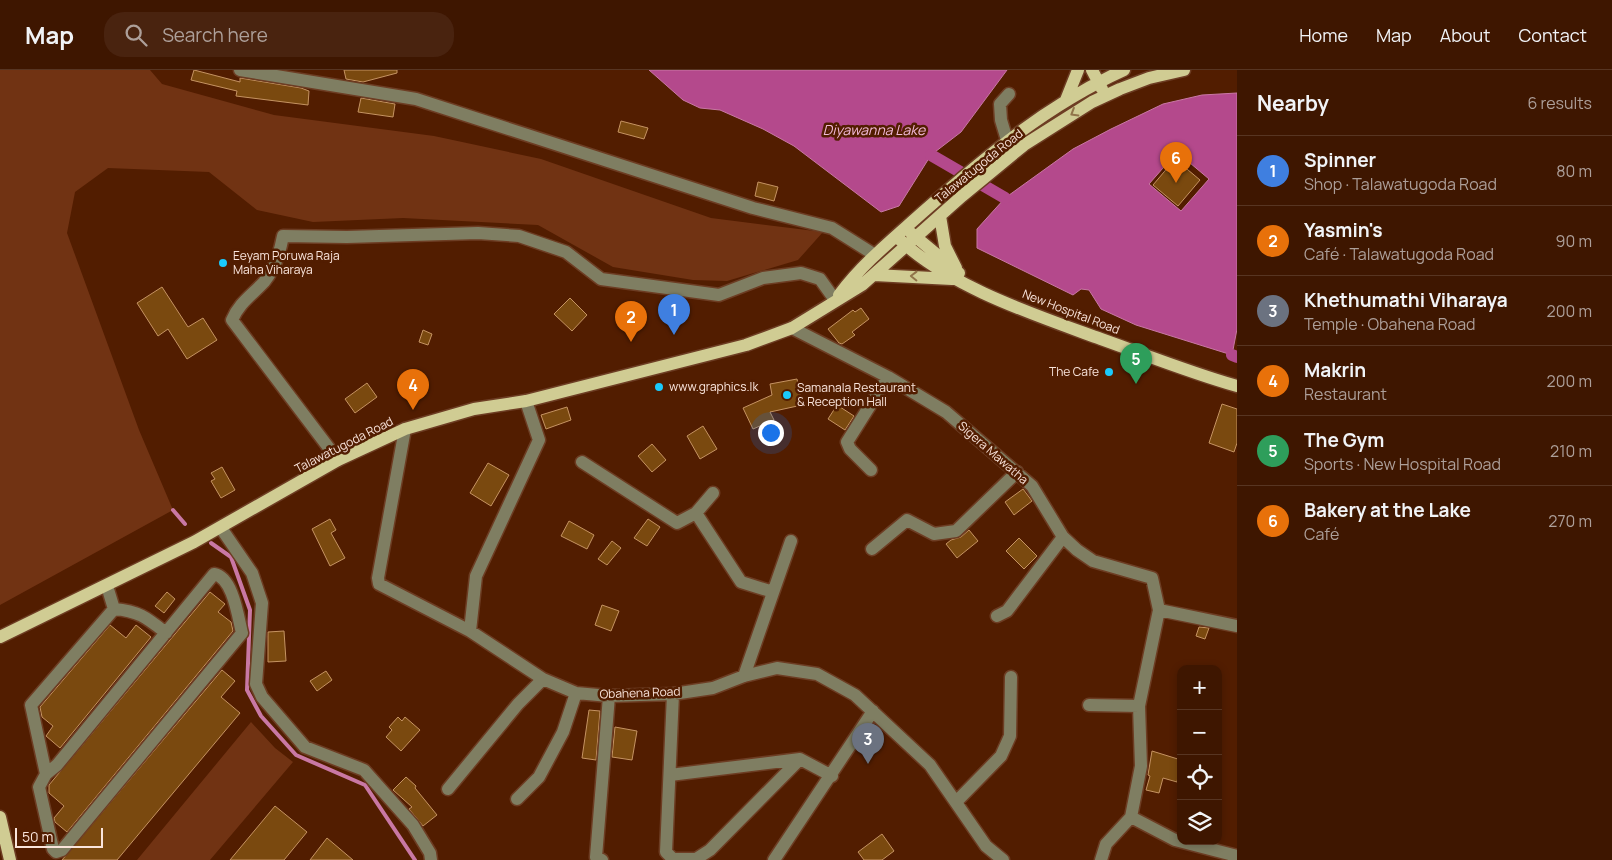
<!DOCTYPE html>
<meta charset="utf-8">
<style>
body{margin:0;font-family:Manrope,sans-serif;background:#49230f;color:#f1f3f6}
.controls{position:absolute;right:15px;bottom:15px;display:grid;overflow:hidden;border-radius:10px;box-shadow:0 2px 8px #0003}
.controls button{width:45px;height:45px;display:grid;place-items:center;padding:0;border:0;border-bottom:1px solid #573522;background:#3e1600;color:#f1f3f6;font:25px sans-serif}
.scale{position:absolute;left:15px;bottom:12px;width:88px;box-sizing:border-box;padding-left:5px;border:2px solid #fae4db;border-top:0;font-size:14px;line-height:18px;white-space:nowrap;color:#fae4db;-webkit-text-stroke:4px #521d00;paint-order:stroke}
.you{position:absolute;left:770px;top:362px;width:18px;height:18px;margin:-12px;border:4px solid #fff;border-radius:50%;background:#1a73e8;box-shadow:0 0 0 8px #1a73e833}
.badge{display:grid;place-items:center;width:32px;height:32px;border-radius:50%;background:#0b8043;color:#fff;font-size:16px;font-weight:700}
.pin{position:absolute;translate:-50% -41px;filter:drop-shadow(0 1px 2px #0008)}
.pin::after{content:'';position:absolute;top:26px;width:18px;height:15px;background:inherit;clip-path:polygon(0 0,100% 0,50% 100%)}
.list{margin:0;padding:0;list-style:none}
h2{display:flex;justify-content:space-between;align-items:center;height:65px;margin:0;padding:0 20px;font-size:21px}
h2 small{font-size:16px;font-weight:400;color:#ad9f99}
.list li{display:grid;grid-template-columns:32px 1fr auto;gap:15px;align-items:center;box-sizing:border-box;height:70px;padding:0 20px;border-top:1px solid #573522}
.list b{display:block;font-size:19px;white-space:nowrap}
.list p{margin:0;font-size:16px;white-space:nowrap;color:#ad9f99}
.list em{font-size:16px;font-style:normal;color:#ad9f99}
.icon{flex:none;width:28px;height:28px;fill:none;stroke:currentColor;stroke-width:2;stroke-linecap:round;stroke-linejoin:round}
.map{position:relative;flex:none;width:1237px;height:790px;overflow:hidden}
header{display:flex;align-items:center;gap:30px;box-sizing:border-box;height:70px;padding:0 25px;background:#3e1600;border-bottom:1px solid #573522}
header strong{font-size:24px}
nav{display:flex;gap:28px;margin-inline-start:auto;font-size:18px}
.search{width:350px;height:45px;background:#49230f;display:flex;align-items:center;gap:12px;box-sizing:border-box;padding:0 18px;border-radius:20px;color:#ad9f99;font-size:19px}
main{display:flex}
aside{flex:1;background:#3e1600}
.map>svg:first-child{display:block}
.green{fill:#713313}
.water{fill:#b4498c;stroke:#c978a4;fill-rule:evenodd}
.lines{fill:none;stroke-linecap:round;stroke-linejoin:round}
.stream{stroke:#c978a4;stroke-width:4}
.canal{stroke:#b4498c;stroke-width:12}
.building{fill:#7a490f;stroke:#c59362}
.minor-casing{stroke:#6d3d23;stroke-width:15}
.major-casing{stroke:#6d3d23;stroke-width:15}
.minor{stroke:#7f7e62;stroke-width:12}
.major{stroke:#d0cc93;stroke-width:12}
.oneway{stroke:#91744a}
.poi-dot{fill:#1acafc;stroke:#521d00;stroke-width:2}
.labels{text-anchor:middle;stroke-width:5;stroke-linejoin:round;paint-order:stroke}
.street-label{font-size:12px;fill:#fae4db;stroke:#521d00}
.poi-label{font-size:12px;fill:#fae4db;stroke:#521d00;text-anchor:start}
.water-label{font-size:14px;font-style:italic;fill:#f1b9d8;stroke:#521d00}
</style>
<header>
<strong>Map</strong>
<div class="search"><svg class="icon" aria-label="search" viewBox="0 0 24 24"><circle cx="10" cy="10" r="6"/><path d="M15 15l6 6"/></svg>Search here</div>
<nav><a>Home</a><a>Map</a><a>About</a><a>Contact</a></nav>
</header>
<main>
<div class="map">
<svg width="1237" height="790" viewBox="0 0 1237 790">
<rect width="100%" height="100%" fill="#521d00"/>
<path class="green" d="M0,0h150l12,14 112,31 160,21 107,23 170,59 112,14 -25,28 -71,21 -34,-1 -80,-13 -75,-42 -135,-7 -90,4 -56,-12 -48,-38 -101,-4 -33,24 -8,41 72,197 34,80 -173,95z
M251,652l24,26 18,14 -83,98h-73z"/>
<path class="water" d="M649,0h358l-46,62 -30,23 -32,51 -18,6 -87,-66 -31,-17 -43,-19 -20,-2 -17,-8z
M1237,23v236l-5,26 -96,-30 -35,-16 -12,-19 -8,-1 -8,6 -96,-47v-19l28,-31 68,-49 38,-20 52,-25 39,-9zM1177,82l32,27 -28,32 -32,-27z"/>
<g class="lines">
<path class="stream" d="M173,440l12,14
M211,473l20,14 19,53 -3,80 14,26 35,39 69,30 50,75"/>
<path class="canal" d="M931,85l74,43
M1232,285l5,2"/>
</g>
<path class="building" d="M194,0l46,12v-4l61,10 8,3 -1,14 -72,-9 1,-5 -46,-11z
M344,0h53v3l-34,9 -17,-3z
M361,28l34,6 -2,13 -35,-5z
M621,51l27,7 -4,11 -26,-7z
M1175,89l25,21 -22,26 -25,-21z
M758,112l20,5 -4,14 -19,-5z
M162,217l26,40 15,-9 14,22 -30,19 -19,-30 -10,7 -21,-33z
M570,228l17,17 -15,16 -18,-17z
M861,238l8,11 -17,13 3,3 -13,9 -3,-1 -11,-14 25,-19 2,2z
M423,260l9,4 -4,11 -9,-3z
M797,309l5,26 -32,7 4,8 -21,9 -10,-21 29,-13 -2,-11z
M367,313l10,14 -22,16 -10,-14z
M1222,334l15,5v34l-3,9 -25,-9z
M837,335l17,11 -9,14 -17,-11z
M567,337l4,13 -25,9 -5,-14z
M703,356l14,23 -17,10 -13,-23z
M652,374l14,16 -14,12 -14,-16z
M488,393l21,12 -18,31 -21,-13z
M222,397l13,23 -14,8 -10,-17 4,-2 -4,-6z
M1023,419l9,12 -18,14 -9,-13z
M330,449l6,11 -5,3 14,25 -15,8 -18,-37z
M648,449l12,8 -13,19 -13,-8z
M569,451l25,14 -7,14 -26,-13z
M969,460l9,11 -21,17 -11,-14 5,-4 10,-3z
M1019,468l18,18 -13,13 -18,-18z
M612,471l9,7 -14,17 -9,-6z
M167,522l8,7 -11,14 -9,-7z
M210,522l15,12 -7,8 13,10 2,9 -166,201 -12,-10 -1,-4 10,-12 -15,-13v-8z
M602,535l17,6 -8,20 -16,-6z
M110,555l16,13 10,-13 15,12 -91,111 -14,-12 7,-10 -11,-9 -2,-10z
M1199,557l10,1 -4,11 -9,-3z
M284,561l2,30 -18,1v-30z
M222,600l13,11 -14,16 19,16 -123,147h-55z
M326,601l6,9 -15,11 -7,-10z
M589,640l11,1 -4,49 -14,-2z
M398,647l4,4 3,-4 15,13 -19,21 -15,-14 6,-7 -3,-3z
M615,657l22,4 -5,29 -20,-3z
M1152,681l29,9 -4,22 -14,-4 -4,15 -13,-3 4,-14 -2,-1z
M406,707l10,9 -1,2 22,27 -14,11 -14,-17 3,-2 -19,-17z
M275,736l32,26 -23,28h-54z
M882,764l12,17 -12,9h-18l-6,-8z
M327,768l26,22h-43z"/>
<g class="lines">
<defs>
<path id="minor" d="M240,0l176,29 337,109 79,20 43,27
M1007,70l-6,-20 -1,-16 9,-10
M792,258l96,49 58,35 86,74 31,51 14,13 16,11 59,17 7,32 -20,96 2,60 -10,51 -25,27 -5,16
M405,359l-27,149 1,6 91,47 73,48 33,14 33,3 64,-2 40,-6 31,-12 33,-8 40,6 38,21 75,70 56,81 17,14
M338,390l-106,-140c7,-17 20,-25 32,-38 11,-13 16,-30 19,-46l64,1 131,-4 41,3 47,16 35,27 118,16 44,-17 38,-5 19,6 15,21
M582,392l95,61 19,-10 17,-20
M871,400l-21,-21 -3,-7 41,-65
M696,443l45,69 32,10
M221,458l31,45 10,30 -6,81 6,13 43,50 59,23 49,55 17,28 1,7
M872,479l35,-29 27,14 22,-3 61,-59
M214,504c19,3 24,43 28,59l-180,217 -6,2 -3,-3 -14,-62 7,-13 11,-9z
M107,516l7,23c25,2 33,9 52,24
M1159,540l78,16
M997,546l10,-5 56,-74
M470,561l6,-55 63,-136 -13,-39
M744,606l47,-135
M673,624l-7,158 7,7h23l14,-9 90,-91
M1089,635l50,1
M46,704l-15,-69 83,-96
M670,705l130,-16 32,17
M448,719l70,-85 25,-25
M517,729l22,-22 24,-45 13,-39
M956,732l45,-46 9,-20 1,-59
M1131,747l44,23 62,16
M602,790l-6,-3 13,-161
M774,790l99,-149"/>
<path id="major" d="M1092,0l10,19
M1066,30l12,-30
M940,146l5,30 11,22
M911,163l48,40
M896,166c50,50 139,79 205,103 45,16 90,34 136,47
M874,205l78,4
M839,225c24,-32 54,-56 84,-83 62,-55 124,-107 201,-142
M0,567l194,-95 144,-82 67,-31 69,-20 52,-8 220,-56 46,-17 70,-43 100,-89 62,-51 68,-43 28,-13 29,-11 35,-8
M0,747l10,43"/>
</defs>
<use href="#minor" class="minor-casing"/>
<use href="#major" class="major-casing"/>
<use href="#minor" class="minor"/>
<use href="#major" class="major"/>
</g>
<defs><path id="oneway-chevron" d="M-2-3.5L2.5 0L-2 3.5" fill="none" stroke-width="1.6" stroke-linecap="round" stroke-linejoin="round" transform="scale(1.25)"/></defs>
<g class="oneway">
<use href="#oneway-chevron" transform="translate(1074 43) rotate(149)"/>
<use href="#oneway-chevron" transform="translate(914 206) rotate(-179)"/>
</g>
<g class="poi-dot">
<circle cx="223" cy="193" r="5"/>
<circle cx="1109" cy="302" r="5"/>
<circle cx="659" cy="317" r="5"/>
<circle cx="787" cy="325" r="5"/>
</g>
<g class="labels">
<g class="street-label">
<text transform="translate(979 96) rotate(-39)" y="4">Talawatugoda Road</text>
<text transform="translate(1071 242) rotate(21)" y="4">New Hospital Road</text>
<text transform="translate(344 375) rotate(-27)" y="4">Talawatugoda Road</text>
<text transform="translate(993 383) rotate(41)" y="4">Sigera Mawatha</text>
<text transform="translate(640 623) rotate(-2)" y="4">Obahena Road</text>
</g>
<g class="poi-label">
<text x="233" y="190">Eeyam Poruwa Raja<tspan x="233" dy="14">Maha Viharaya</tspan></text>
<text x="1099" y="306" text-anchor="end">The Cafe</text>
<text x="669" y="321">www.graphics.lk</text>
<text x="797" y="322">Samanala Restaurant<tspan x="797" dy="14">&amp; Reception Hall</tspan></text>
</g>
<g class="water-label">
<text x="874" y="65">Diyawanna Lake</text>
</g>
</g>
</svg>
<div class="controls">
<button>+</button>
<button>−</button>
<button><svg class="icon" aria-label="locate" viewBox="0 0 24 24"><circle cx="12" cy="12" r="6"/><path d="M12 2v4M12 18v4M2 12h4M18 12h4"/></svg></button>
<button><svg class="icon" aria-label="layers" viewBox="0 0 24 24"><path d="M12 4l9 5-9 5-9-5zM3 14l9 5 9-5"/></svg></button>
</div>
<div class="scale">50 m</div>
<div class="you"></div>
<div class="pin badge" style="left:674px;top:265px;background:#3f7fe0">1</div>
<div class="pin badge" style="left:631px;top:272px;background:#e8710a">2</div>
<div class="pin badge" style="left:868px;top:694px;background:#6b7280">3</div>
<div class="pin badge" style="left:413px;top:340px;background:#e8710a">4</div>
<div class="pin badge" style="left:1136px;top:314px;background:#2e9e5b">5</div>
<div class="pin badge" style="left:1176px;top:113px;background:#e8710a">6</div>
</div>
<aside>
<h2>Nearby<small>6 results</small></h2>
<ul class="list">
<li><span class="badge" style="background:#3f7fe0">1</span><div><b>Spinner</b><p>Shop · Talawatugoda Road</p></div><em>80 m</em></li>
<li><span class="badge" style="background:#e8710a">2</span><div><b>Yasmin's</b><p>Café · Talawatugoda Road</p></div><em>90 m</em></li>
<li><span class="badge" style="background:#6b7280">3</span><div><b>Khethumathi Viharaya</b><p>Temple · Obahena Road</p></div><em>200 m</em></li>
<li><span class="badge" style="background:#e8710a">4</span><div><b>Makrin</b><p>Restaurant</p></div><em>200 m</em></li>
<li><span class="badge" style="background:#2e9e5b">5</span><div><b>The Gym</b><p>Sports · New Hospital Road</p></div><em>210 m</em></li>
<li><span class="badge" style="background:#e8710a">6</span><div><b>Bakery at the Lake</b><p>Café</p></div><em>270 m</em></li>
</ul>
</aside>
</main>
